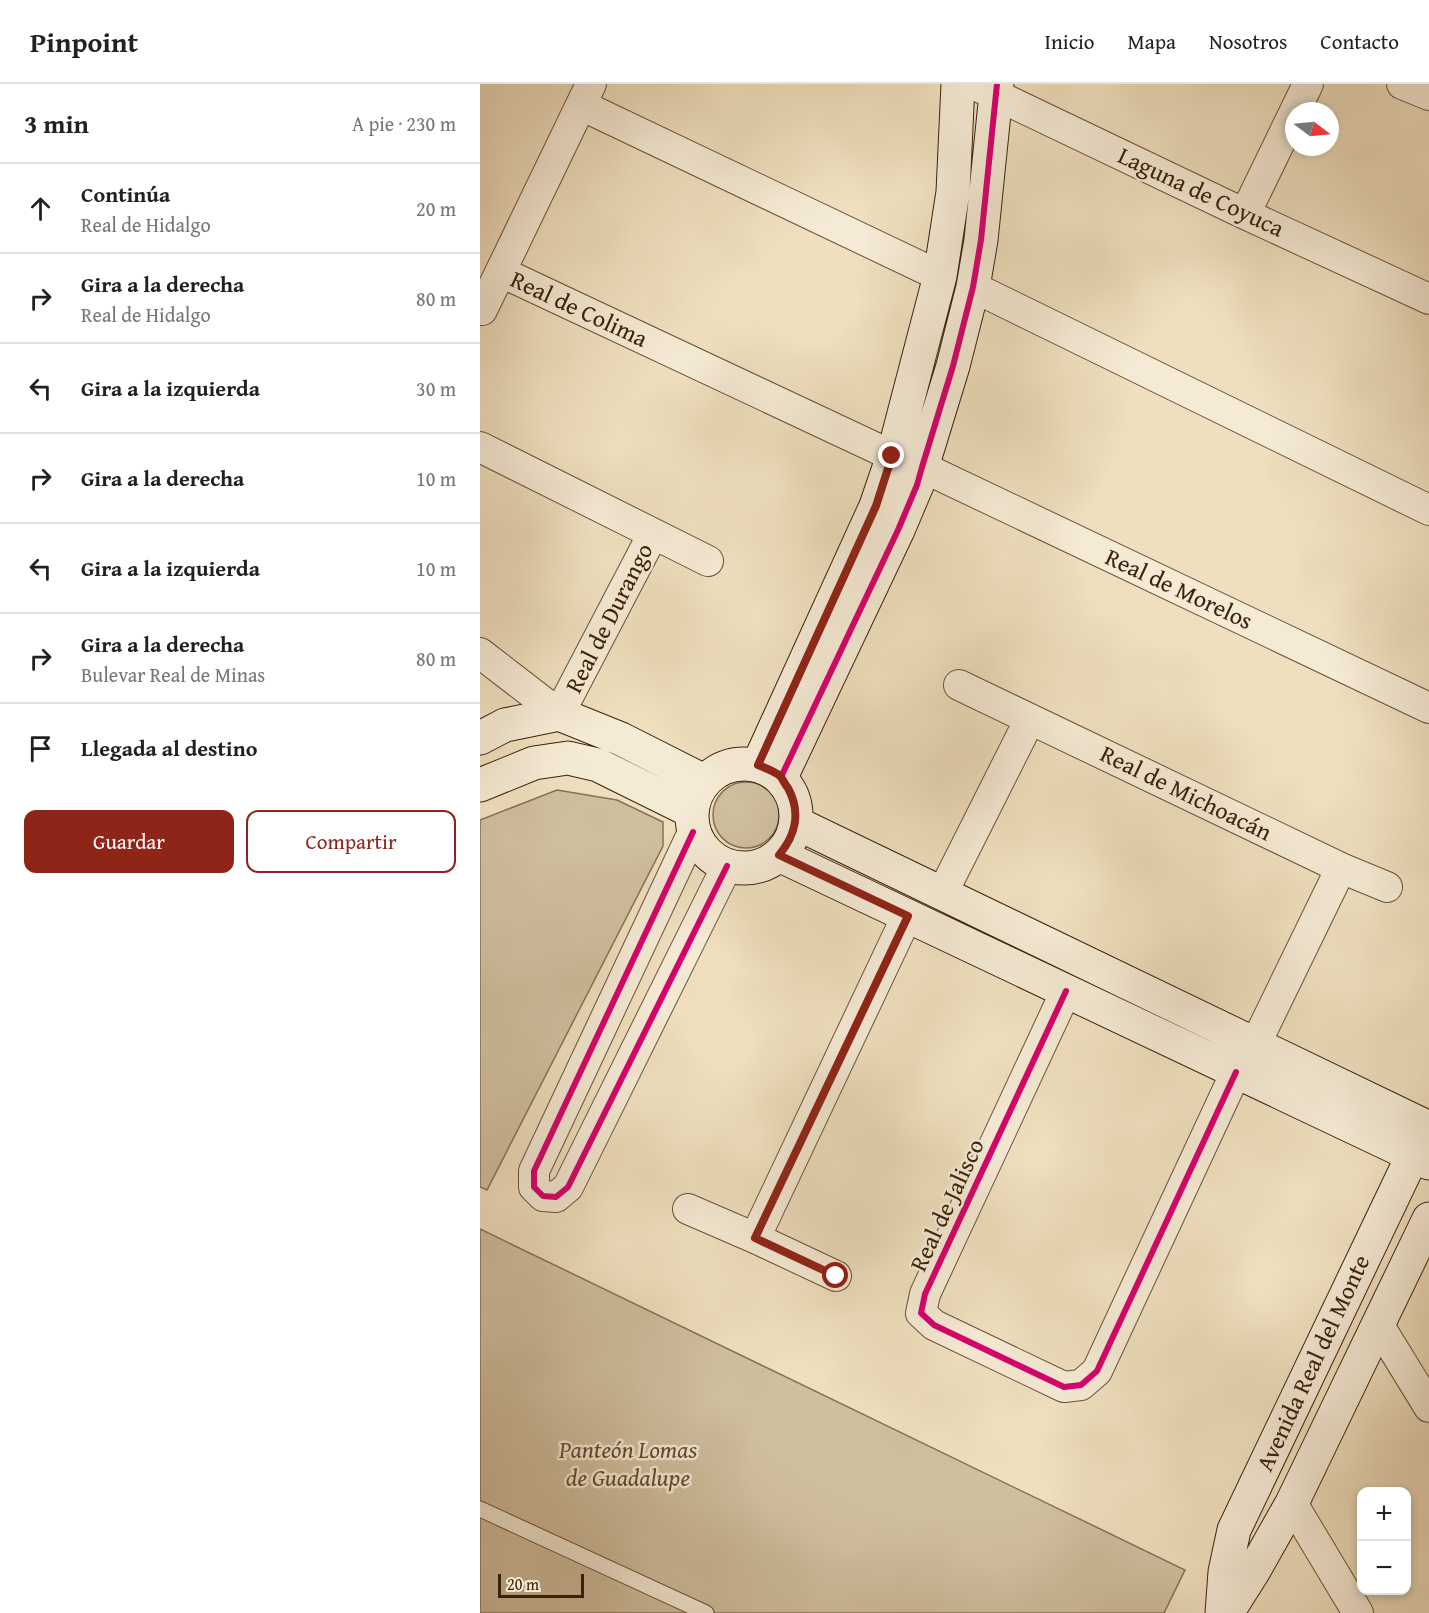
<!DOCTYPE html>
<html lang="es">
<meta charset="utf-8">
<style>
body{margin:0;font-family:"Gentium Book Plus",serif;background:#f2f2f2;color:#202124}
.controls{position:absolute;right:18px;bottom:18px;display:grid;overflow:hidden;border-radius:12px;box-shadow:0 3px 9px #0003}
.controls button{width:54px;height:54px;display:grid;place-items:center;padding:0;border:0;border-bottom:2px solid #e0e0e0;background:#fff;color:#202124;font:30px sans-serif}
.compass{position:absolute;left:805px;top:18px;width:54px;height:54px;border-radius:50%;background:#fff;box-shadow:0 3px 9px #0003;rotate:106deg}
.scale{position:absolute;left:18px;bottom:15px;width:86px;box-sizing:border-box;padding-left:6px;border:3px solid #3b2309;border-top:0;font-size:16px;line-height:21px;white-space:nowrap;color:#3b2309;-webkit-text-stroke:4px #f5ead5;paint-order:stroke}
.stop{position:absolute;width:18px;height:18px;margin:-14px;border:4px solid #8f2418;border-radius:50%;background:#fff}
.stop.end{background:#8f2418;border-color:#fff;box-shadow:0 2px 6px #0008}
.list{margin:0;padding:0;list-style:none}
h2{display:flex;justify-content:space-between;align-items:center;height:78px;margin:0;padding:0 24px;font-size:26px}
h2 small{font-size:20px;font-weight:400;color:#757577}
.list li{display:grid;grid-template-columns:39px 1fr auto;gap:18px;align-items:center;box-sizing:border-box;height:90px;padding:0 24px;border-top:2px solid #e0e0e0}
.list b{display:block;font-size:22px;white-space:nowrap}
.list p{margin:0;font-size:20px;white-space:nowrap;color:#757577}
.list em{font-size:20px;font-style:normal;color:#757577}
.actions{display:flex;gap:12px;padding:18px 24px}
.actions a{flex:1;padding:14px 0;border:2px solid #8f2418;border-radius:12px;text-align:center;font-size:21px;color:#8f2418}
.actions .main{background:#8f2418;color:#fff}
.icon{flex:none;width:33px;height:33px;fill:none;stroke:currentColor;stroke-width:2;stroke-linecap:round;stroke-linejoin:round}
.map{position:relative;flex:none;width:949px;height:1529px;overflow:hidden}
header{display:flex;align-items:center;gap:36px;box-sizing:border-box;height:84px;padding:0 30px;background:#fff;border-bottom:2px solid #e0e0e0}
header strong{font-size:28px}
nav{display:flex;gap:33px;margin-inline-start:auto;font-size:21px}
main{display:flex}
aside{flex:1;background:#fff}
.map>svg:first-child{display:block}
.green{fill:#d0bf9f;stroke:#867154;stroke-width:1.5}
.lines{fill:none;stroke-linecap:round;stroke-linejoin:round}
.lane-casing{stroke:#685236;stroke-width:17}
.street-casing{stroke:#685236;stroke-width:32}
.secondary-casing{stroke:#3b2309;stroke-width:35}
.lane{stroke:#f5ead5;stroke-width:15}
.street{stroke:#f5ead5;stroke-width:30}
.secondary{stroke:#f5ead5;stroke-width:33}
.cycleway-casing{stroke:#f5ead5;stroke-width:10}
.cycleway{stroke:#d6006c;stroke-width:6}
.route{stroke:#8f2418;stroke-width:8}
.labels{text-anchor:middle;stroke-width:5;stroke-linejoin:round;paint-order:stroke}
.street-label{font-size:24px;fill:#3b2309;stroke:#f5ead5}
.park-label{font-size:24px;font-style:italic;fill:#604a2e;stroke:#f5ead5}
</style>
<header>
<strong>Pinpoint</strong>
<nav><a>Inicio</a><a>Mapa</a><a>Nosotros</a><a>Contacto</a></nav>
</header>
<main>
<aside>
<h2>3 min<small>A pie · 230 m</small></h2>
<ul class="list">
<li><svg class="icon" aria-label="ahead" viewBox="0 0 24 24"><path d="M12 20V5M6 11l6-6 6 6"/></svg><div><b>Continúa</b><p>Real de Hidalgo</p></div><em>20 m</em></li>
<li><svg class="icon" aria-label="right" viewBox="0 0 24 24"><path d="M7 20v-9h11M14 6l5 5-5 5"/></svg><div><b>Gira a la derecha</b><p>Real de Hidalgo</p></div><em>80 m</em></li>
<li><svg class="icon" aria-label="left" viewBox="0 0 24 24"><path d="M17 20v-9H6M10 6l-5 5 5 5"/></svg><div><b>Gira a la izquierda</b></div><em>30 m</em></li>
<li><svg class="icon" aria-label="right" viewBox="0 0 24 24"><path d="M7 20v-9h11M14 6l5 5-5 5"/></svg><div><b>Gira a la derecha</b></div><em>10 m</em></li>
<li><svg class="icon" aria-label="left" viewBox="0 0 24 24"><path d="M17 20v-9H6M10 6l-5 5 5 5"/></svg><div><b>Gira a la izquierda</b></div><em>10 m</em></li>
<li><svg class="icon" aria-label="right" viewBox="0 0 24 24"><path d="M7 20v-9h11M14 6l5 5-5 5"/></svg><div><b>Gira a la derecha</b><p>Bulevar Real de Minas</p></div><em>80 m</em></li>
<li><svg class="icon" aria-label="arrive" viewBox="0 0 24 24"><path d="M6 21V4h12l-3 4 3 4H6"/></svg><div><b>Llegada al destino</b></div></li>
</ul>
<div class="actions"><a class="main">Guardar</a><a>Compartir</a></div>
</aside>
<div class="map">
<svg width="949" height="1529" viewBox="0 0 949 1529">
<rect width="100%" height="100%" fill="#efdfbe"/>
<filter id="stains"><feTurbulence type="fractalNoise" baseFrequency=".00333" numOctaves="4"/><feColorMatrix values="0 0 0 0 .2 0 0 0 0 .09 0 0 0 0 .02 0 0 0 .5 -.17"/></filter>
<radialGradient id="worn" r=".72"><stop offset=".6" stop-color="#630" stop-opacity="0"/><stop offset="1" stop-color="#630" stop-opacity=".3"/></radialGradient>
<path class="green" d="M233 731a33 33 0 1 1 66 0a33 33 0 1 1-66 0Z
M77,706l60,10 46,22v24l-176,344 -7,-3v-367z
M0,1145l705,341 -21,43h-684z"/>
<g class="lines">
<defs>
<path id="lane" d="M0,1425l226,104"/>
<path id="street" d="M493,0l272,130 184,85
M922,0l27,11
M101,21l359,171
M815,27l13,-27
M765,130l49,-101
M21,188l392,184
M493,203l456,223
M2,226l109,-226
M0,363l228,114
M442,383l507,241
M0,569l79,61 94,-180
M479,601l382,183 46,19
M213,748l-159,339v16l9,9 13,1 12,-10 159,-321
M462,810l88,-175
M586,907l-141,303 -4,19 13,12 130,62 17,-2 16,-14 139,-299
M775,961l86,-177
M208,1125l67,29 81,38
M275,1154l152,-322
M898,1240l51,83
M812,1419l66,110"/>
<path id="secondary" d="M0,654l25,-13 54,-11 62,25 83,42
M212 732a52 52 0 1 1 104 0a52 52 0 1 1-104 0Z
M278,681l118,-259 17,-50 47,-180 13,-84 5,-108
M301,693l117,-247 19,-45 5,-18 31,-101 20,-79 8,-47 16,-156
M0,701l54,-22 34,-5 30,7 93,46
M316,739l633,305
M299,771l650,308
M742,1529l3,-41 9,-42 188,-394
M747,1529l26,-41 39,-69 137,-284"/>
</defs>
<use href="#lane" class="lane-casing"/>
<use href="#street" class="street-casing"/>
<use href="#secondary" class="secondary-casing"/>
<use href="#lane" class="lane"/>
<use href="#street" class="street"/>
<use href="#secondary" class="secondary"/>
<defs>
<path id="cycleway" d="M301,693l117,-247 19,-45 5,-18 31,-101 20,-79 8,-47 16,-156
M213,748l-159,339v16l9,9 13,1 12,-10 159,-321
M586,907l-141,303 -4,19 13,12 130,62 17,-2 16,-14 139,-299"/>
</defs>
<use href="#cycleway" class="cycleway-casing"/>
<use href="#cycleway" class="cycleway"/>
</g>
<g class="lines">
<path class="route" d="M356,1192l-81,-38 153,-322 -129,-61c17,-20 22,-43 9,-67 -3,-3 -5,-9 -8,-12 -6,-5 -15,-8 -22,-11l118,-259 16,-50"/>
</g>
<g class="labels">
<g class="street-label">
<text transform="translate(721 108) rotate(25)" y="8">Laguna de Coyuca</text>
<text transform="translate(99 225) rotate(25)" y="8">Real de Colima</text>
<text transform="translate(699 505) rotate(25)" y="8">Real de Morelos</text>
<text transform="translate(129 534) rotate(-63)" y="8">Real de Durango</text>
<text transform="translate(706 709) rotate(26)" y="8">Real de Michoacán</text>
<text transform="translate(467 1121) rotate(-65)" y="8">Real de Jalisco</text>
<text transform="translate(833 1279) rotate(-65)" y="8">Avenida Real del Monte</text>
</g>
<g class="park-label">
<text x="148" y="1374">Panteón Lomas<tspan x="148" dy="28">de Guadalupe</tspan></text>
</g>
</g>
<rect width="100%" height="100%" filter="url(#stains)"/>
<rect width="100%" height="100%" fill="url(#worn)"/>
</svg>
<div class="controls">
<button>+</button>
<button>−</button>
</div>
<svg class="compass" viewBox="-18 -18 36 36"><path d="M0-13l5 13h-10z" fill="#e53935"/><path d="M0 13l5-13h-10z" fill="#757577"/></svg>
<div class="scale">20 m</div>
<div class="stop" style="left:356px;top:1192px"></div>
<div class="stop end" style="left:412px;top:372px"></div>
</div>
</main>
